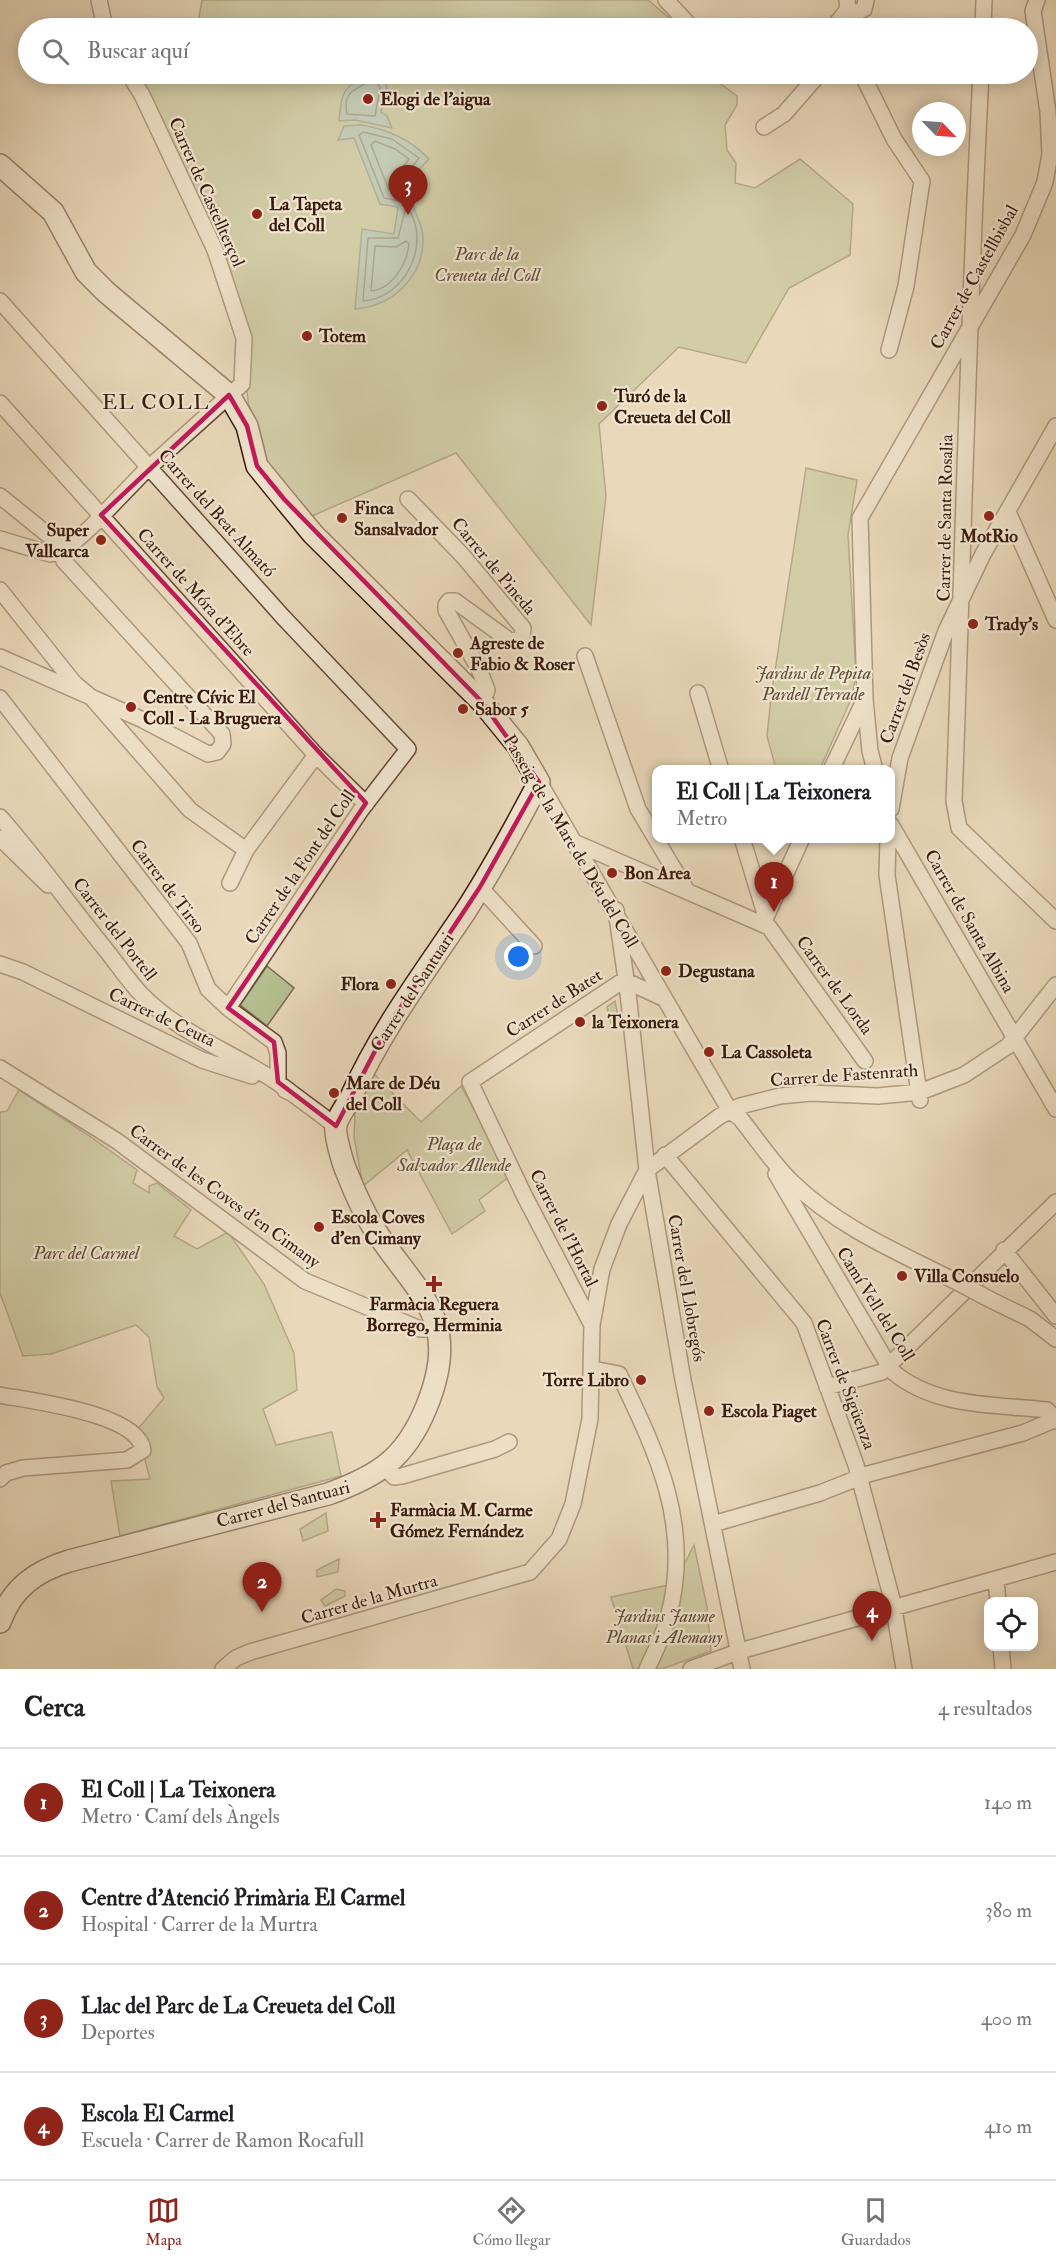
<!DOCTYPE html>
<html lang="es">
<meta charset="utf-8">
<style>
body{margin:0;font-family:"IM FELL Double Pica",serif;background:#f6f6f6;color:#202124}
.controls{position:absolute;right:18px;bottom:18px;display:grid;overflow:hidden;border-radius:12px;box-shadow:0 3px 15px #0003}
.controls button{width:54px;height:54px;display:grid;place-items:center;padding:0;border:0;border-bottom:2px solid #e0e0e0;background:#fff;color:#202124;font:30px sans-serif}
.compass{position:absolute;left:912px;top:102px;width:54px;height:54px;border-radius:50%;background:#fff;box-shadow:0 3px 15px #0003;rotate:115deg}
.you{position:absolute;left:519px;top:957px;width:21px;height:21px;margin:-15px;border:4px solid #fff;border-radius:50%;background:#1a73e8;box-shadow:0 0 0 9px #1a73e833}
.badge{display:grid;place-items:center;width:39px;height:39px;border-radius:50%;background:#8f2418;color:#fff;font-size:20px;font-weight:700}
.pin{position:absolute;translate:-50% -50px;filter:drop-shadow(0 2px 3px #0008)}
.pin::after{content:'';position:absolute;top:32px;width:21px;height:18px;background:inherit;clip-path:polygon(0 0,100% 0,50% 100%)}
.popup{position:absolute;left:652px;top:765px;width:243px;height:78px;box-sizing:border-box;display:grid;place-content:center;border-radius:12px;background:#fff;filter:drop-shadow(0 2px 4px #0005);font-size:20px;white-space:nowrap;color:#757577}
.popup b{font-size:22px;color:#202124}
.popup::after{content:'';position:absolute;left:50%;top:100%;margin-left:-12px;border:12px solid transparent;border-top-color:#fff}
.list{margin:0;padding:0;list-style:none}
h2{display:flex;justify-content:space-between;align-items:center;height:78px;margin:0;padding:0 24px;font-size:26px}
h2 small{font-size:20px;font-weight:400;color:#757577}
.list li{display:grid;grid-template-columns:39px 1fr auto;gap:18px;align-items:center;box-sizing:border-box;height:108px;padding:0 24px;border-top:2px solid #e0e0e0}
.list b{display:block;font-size:22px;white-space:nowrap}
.list p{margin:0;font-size:20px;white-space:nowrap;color:#757577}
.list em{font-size:20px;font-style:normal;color:#757577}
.icon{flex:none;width:33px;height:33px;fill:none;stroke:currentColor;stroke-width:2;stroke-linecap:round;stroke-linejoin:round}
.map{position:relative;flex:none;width:1056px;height:1669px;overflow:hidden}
.search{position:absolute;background:#fff;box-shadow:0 3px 15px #0003;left:18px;right:18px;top:18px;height:66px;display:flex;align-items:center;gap:15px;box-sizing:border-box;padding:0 21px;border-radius:33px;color:#757577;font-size:22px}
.sheet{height:510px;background:#fff}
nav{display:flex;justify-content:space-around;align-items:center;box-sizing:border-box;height:84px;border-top:2px solid #e0e0e0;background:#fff;font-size:16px;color:#757577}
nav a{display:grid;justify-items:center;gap:3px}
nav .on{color:#8f2418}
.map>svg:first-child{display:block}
.green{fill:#b5bf90;stroke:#786c4e;stroke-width:1.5}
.water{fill:#97baaf;stroke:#727a6e;stroke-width:1.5}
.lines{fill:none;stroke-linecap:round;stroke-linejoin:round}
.shore{stroke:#696a5e;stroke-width:1.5}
.street-casing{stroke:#664a38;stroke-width:18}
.secondary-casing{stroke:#3b1a0c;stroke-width:24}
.street{stroke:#f1e6d2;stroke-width:15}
.secondary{stroke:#f1e6d2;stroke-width:21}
.street-bridge-casing{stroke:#664a38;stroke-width:18;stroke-linecap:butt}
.street-bridge{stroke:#f1e6d2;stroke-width:15}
.marked{fill:none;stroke:#c2185b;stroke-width:4.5;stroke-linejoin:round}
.poi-dot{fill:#8f2418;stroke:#f1e6d2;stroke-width:2}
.labels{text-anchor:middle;stroke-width:4.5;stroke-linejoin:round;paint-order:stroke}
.poi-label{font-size:18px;font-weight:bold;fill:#3b1a0c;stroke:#f1e6d2;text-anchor:start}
.street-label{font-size:18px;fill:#3b1a0c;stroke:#f1e6d2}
.park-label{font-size:18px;font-style:italic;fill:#604c34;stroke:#f1e6d2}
.quarter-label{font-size:21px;letter-spacing:1.5px;fill:#3b1a0c;stroke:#f1e6d2}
</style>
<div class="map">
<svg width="1056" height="1669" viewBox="0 0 1056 1669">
<rect width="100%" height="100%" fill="#e9d8ba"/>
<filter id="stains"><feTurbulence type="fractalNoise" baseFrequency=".00333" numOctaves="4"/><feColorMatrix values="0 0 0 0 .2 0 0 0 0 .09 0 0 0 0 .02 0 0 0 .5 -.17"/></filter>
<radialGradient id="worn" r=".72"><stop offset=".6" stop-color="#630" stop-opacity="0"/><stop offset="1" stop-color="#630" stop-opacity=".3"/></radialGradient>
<path class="green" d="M202,0h446l33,28h-484z
M137,74h580l1,8 19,14v9l-12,20 2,25 9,13 -1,20 20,5 45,-29 53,45 -3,51 -61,33 -43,75 -67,-16 -80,77 7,72 -15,129 -135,-172 -144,63 -49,-56 -15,-59 -2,-21 5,-35z
M806,468l51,12 -9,55 8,139 -4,23 -32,72h-44l-9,-33 4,-39z
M267,966l27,22 -27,38 -27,-21z
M615,1001l4,20 -8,2 -4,-16z
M372,1072l49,50 40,-36 49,90 -31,24 6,11 -33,23 -45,-84 -44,36 -9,-49 1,-23z
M19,1090l69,45 49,35 -4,13 16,10v-7l8,-3 34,27 -17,26 23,13 31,-17 36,52 30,69 3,37 -34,19 13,36 56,-13 9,44 -221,60 -9,-55 39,-2 -13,-49 27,-32 -7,-11 -8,-50 -13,-12 -85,29 -28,2 -23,-63v-181l7,-1z
M326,1513l2,18 -25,10 -3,-12z
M679,1543l5,22 10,-20 13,62 4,44 -49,18h-29l-22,-72 57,-12z
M339,1559l-1,13 -21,5v-7z
M336,1589l9,2v5l-20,10 -4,-6z"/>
<path class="water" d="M372,74l9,1 6,12 -6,25 6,4 5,12 -37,-8 -16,1c3,-32 4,-34 33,-47z
M361,125c27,4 49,14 68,34l-17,18c0,8 -2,17 0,24 2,12 10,21 11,35 2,40 -30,70 -68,73l7,-80 32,5 4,-27 -18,-3 -26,-66 -16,2 6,-14z"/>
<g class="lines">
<path class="shore" d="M372,79h4l4,9 -5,28 -28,-2c-5,-25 10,-23 25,-35z
M363,132l29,7 27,19 -13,17 -2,27 -20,-4 -25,-63z
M375,141l20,8 14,10 -10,14 -3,19 -7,-2 -18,-45z
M406,207c6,5 8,13 10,21 6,33 -18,71 -53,73l5,-63h30z
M406,241l3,3c-2,19 -16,45 -38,47l4,-45 21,1z"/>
<defs>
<path id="street" d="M99,0l6,28
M666,0l26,28
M847,0l1,9 7,4 9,-4 2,-9
M833,28l15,-19
M983,28l1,-28
M862,74l32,65 28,42 -16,105 -17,64
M981,74c-13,242 -18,485 -27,727l5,27 97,93
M764,127l20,-13 35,-40
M0,301l283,316 125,132 -47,61 -133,198
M0,403l316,352 50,49
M0,496l58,47 6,18 158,173 1,10 -6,8 -9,2 -65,-34 -143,-63
M408,499l55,57 60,72 -1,11 -12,2 -55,-40h-6l-3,4v5l33,59 8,21 -5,12
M1008,512l48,108
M0,539l50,15 14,-3 27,-24 53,-55 98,-88 2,-46 -29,-88 -73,-155 -13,-21
M0,590l74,93 18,15 98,112 56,40
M585,656l53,153 49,82
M698,693l23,77
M0,698l189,245 19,46 20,19 46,34 4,11v29
M831,770l34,-71
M875,770l-5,-19 -5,-52 -5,-181 163,-283 22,-53 5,-28 -2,-42 -15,-101 4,-11
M539,782l191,329 10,7c17,21 33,46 52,64 47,46 108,71 165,100
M891,809l9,-51 46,-127 37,-77 73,-128
M0,817c38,43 70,89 106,133 11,14 22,30 34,43 43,45 105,63 153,101
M891,825l165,284
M0,838l48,47
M742,838l24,79
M888,838l-1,37 33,225
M576,843l193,84 96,134
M230,883l16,-33 70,-95
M480,887l54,59
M616,910l12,83 19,177 36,210 59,289
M758,922l8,-5 36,-79
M0,964l23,8 179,88 50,16
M0,1068l117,73 188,140 115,48h18
M285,1090l8,4 43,32
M665,1155l139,168 52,142 37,138 11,66
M776,1174l116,197c43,37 102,33 155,39l5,5 2,6
M1004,1250l52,66
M991,1300l39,19 26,20
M592,1325l-67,-128 -55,-115 154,-102 39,18
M593,1369l26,5c38,79 73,151 50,240 -4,19 -14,37 -22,55
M827,1387l55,-15 174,-170
M0,1395c30,6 138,18 143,55l-16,10 -104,8 -17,5 -6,6
M384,1466l10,11 8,-1 93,-27 14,-7
M713,1524l107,-31 48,-19 155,-41 33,-14
M996,1581l2,21
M1001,1646l2,23
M223,1669l13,-11 14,-6 280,-80 29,-33 14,-35 17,-85 2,-94 10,-56 17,-45 28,-54 73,-54 20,-10 40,-10 31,-3 67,3 42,-4 44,-17 44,-29 48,-61
M691,1669l49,-18 316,-89"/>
<path id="secondary" d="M0,165l53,47 33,60 20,20 123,103 18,31 10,40 27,33 29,35 169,168 36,44 21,36c-23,44 -47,88 -74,130 -41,61 -84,118 -114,185 -4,8 -13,19 -15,28 -2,9 7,39 11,48 8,20 16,39 28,57 44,67 88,89 51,178 -21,51 -48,68 -98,86l-259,67c-33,10 -57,27 -69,61"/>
</defs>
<use href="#street" class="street-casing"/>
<use href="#secondary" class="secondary-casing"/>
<use href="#street" class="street"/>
<use href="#secondary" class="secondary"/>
<defs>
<path id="street-bridge" d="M957,1282l34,18"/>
</defs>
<use href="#street-bridge" class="street-bridge-casing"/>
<use href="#street-bridge" class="street-bridge"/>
</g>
<path d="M0 0H1056V1669H0ZM229,395l18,31 10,40 27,33 198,203 57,80 -59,105 -93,141 -51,98 -58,-44 -4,-40 -46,-34 138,-205 -265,-288z" fill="#e9d8ba" fill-opacity=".55" fill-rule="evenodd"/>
<path class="marked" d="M229,395l18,31 10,40 27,33 198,203 57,80 -59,105 -93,141 -51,98 -58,-44 -4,-40 -46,-34 138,-205 -265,-288z"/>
<g class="poi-dot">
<circle cx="368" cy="99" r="6"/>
<circle cx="257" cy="214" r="6"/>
<circle cx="307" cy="336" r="6"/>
<circle cx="602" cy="406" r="6"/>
<circle cx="989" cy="516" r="6"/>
<circle cx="342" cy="518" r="6"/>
<circle cx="101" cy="540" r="6"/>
<circle cx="973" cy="624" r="6"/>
<circle cx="458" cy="653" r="6"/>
<circle cx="131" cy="707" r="6"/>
<circle cx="463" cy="709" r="6"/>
<circle cx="612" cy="873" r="6"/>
<circle cx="666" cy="971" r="6"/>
<circle cx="391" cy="984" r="6"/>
<circle cx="580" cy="1022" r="6"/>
<circle cx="709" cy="1052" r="6"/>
<circle cx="334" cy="1093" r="6"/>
<circle cx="319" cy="1227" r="6"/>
<circle cx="902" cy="1276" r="6"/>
<path d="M431 1275h6v6h6v6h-6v6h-6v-6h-6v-6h6z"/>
<circle cx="641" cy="1380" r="6"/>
<circle cx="709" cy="1411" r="6"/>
<path d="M375 1511h6v6h6v6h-6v6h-6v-6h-6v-6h6z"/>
</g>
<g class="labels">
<g class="poi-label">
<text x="380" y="105">Elogi de l'aigua</text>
<text x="269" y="210">La Tapeta<tspan x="269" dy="21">del Coll</tspan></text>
<text x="319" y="342">Totem</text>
<text x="614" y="402">Turó de la<tspan x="614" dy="21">Creueta del Coll</tspan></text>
<text x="354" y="514">Finca<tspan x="354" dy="21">Sansalvador</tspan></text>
<text x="89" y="536" text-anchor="end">Super<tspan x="89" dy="21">Vallcarca</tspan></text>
<text x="989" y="542" text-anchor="middle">MotRio</text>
<text x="985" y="630">Trady's</text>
<text x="470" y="649">Agreste de<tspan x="470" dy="21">Fabio &amp; Roser</tspan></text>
<text x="143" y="703">Centre Cívic El<tspan x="143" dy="21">Coll - La Bruguera</tspan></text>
<text x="475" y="715">Sabor 5</text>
<text x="624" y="879">Bon Area</text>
<text x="678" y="977">Degustana</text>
<text x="379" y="990" text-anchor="end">Flora</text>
<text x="592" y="1028">la Teixonera</text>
<text x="721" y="1058">La Cassoleta</text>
<text x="346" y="1089">Mare de Déu<tspan x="346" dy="21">del Coll</tspan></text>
<text x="331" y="1223">Escola Coves<tspan x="331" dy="21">d'en Cimany</tspan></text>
<text x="914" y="1282">Villa Consuelo</text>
<text x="434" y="1310" text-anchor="middle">Farmàcia Reguera<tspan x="434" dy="21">Borrego, Herminia</tspan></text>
<text x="629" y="1386" text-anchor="end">Torre Libro</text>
<text x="721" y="1417">Escola Piaget</text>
<text x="390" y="1516">Farmàcia M. Carme<tspan x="390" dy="21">Gómez Fernández</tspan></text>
</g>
<g class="street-label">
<text transform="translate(207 192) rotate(66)" y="6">Carrer de Castellterçol</text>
<text transform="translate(974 277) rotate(-61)" y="6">Carrer de Castellbisbal</text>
<text transform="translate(217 513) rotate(48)" y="6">Carrer del Beat Almató</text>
<text transform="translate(945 518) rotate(-89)" y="6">Carrer de Santa Rosalia</text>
<text transform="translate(494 566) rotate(50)" y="6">Carrer de Pineda</text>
<text transform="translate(196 592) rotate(48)" y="6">Carrer de Móra d'Ebre</text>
<text transform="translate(905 688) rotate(-70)" y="6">Carrer del Besòs</text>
<text transform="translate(571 841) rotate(59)" y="6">Passeig de la Mare de Déu del Coll</text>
<text transform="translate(300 867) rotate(-56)" y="6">Carrer de la Font del Coll</text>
<text transform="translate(168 886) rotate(53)" y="6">Carrer de Tirso</text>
<text transform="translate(970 921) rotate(60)" y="6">Carrer de Santa Albina</text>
<text transform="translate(115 929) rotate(52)" y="6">Carrer del Portell</text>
<text transform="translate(835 985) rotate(54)" y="6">Carrer de Lorda</text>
<text transform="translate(412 992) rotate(-57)" y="6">Carrer del Santuari</text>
<text transform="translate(554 1003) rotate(-33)" y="6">Carrer de Batet</text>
<text transform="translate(162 1017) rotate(25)" y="6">Carrer de Ceuta</text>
<text transform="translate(844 1075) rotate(-4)" y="6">Carrer de Fastenrath</text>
<text transform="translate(225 1196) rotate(36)" y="6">Carrer de les Coves d'en Cimany</text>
<text transform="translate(564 1228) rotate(63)" y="6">Carrer de l'Hortal</text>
<text transform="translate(687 1288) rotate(80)" y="6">Carrer del Llobregós</text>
<text transform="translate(876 1304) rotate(58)" y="6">Camí Vell del Coll</text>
<text transform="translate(846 1384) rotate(69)" y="6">Carrer de Sigüenza</text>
<text transform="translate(283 1504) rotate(-15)" y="6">Carrer del Santuari</text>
<text transform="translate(369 1599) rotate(-16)" y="6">Carrer de la Murtra</text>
</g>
<g class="park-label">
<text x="487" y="260">Parc de la<tspan x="487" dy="21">Creueta del Coll</tspan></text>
<text x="813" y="679">Jardins de Pepita<tspan x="813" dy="21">Pardell Terrade</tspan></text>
<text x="454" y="1150">Plaça de<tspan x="454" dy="21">Salvador Allende</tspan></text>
<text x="86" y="1259">Parc del Carmel</text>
<text x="664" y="1622">Jardins Jaume<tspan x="664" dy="21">Planas i Alemany</tspan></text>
</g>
<g class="quarter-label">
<text x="156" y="409">EL COLL</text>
</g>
</g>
<rect width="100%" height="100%" filter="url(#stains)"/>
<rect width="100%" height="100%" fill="url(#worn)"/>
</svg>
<div class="controls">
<button><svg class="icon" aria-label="locate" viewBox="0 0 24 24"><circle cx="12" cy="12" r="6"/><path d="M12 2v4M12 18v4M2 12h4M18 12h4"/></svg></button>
</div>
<svg class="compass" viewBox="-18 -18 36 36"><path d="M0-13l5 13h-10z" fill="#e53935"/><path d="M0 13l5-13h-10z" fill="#757577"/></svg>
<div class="you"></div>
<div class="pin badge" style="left:774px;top:912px">1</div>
<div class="popup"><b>El Coll | La Teixonera</b>Metro</div>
<div class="pin badge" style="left:262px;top:1612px">2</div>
<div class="pin badge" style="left:408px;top:215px">3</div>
<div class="pin badge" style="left:872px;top:1641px">4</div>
<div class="search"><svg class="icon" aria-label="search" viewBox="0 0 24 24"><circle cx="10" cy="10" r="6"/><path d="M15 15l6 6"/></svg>Buscar aquí</div>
</div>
<section class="sheet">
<h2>Cerca<small>4 resultados</small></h2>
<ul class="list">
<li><span class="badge">1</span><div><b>El Coll | La Teixonera</b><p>Metro · Camí dels Àngels</p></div><em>140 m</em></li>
<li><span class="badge">2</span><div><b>Centre d'Atenció Primària El Carmel</b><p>Hospital · Carrer de la Murtra</p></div><em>380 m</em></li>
<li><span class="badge">3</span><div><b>Llac del Parc de La Creueta del Coll</b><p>Deportes</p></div><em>400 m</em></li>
<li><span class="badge">4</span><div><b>Escola El Carmel</b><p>Escuela · Carrer de Ramon Rocafull</p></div><em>410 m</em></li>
</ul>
</section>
<nav>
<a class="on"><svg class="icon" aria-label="map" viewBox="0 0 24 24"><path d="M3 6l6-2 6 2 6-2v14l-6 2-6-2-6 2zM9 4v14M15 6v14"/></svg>Mapa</a>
<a><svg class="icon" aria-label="directions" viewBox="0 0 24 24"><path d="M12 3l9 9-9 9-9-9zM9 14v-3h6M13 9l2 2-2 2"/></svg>Cómo llegar</a>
<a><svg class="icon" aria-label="saved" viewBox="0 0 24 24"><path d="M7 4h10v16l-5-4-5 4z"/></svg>Guardados</a>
</nav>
